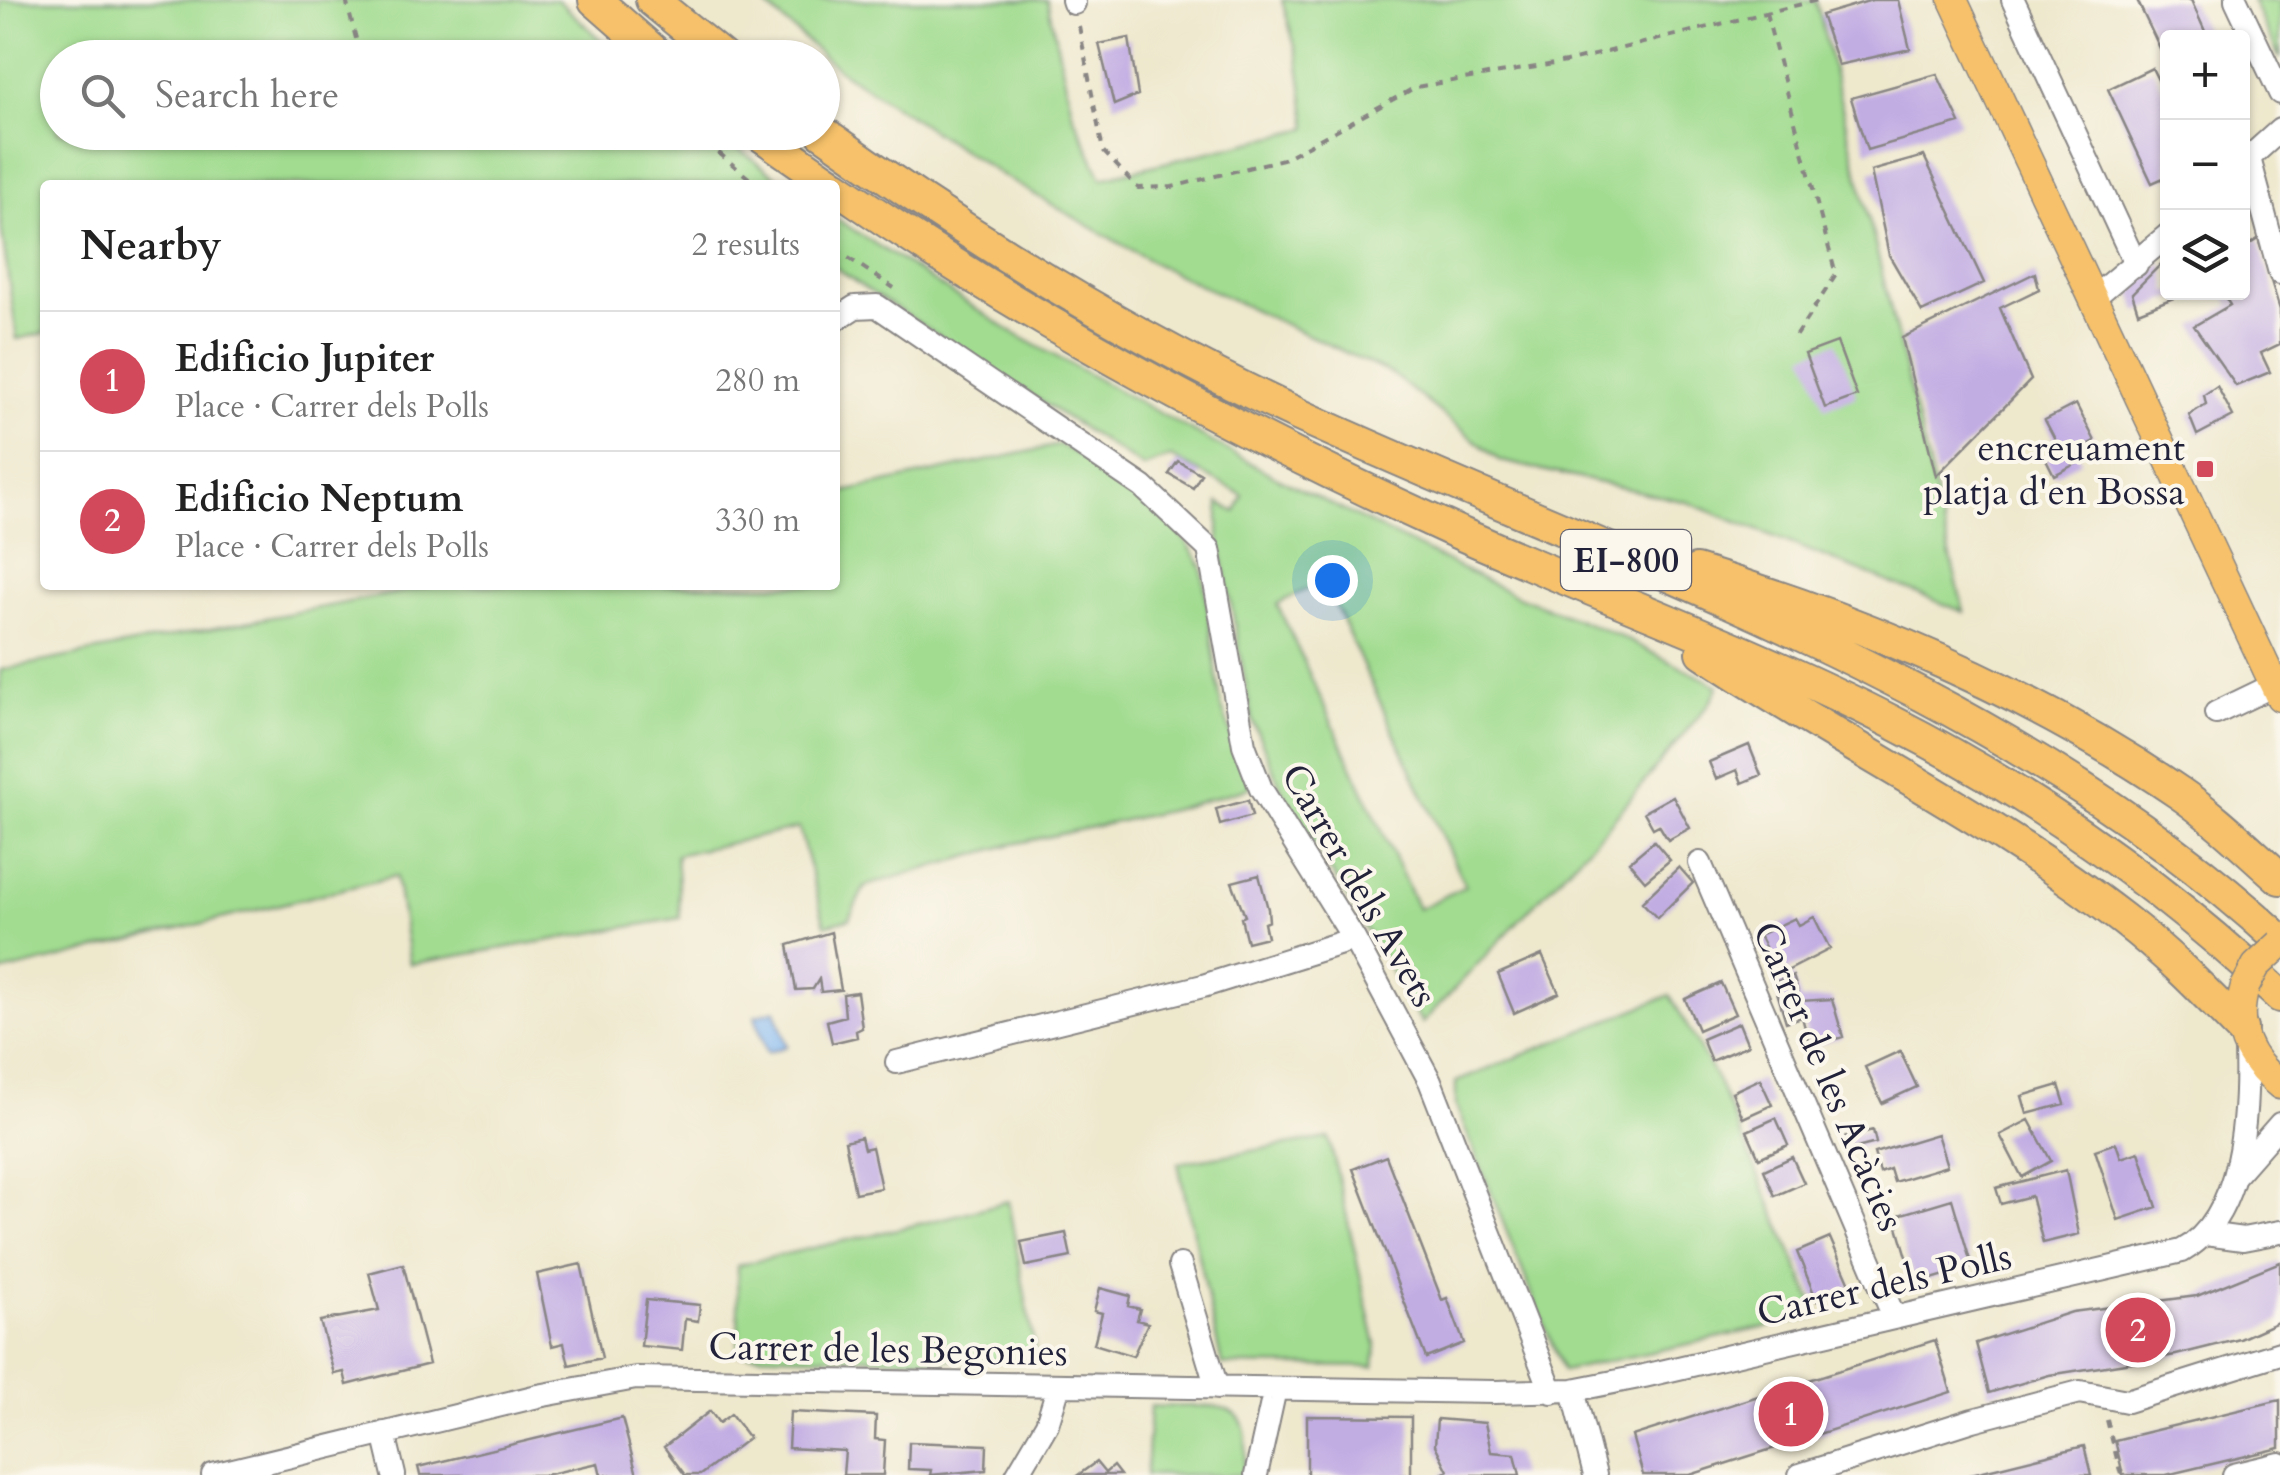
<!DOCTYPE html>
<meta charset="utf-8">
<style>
body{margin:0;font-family:Cardo,serif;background:#f6f6f6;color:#222}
.controls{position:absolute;right:30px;top:30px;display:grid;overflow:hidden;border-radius:10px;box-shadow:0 2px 8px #0004}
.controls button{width:90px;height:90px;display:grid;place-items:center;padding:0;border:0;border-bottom:2px solid #e0e0e0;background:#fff;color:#222;font:50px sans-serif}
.you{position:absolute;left:1332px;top:580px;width:35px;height:35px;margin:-25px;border:8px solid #fff;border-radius:50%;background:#1a73e8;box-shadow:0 0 0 15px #1a73e833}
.badge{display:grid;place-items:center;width:65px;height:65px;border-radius:50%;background:#d1495b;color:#fff;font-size:32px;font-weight:700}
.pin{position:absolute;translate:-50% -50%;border:5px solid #fff;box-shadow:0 2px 10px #0006}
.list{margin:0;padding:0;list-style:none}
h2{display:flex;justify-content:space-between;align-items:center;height:130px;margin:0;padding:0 40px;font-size:42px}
h2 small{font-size:32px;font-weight:400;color:#767676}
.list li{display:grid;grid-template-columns:65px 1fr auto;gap:30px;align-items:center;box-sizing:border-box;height:140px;padding:0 40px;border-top:2px solid #e0e0e0}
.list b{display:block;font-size:38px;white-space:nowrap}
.list p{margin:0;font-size:32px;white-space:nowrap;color:#767676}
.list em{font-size:32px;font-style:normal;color:#767676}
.icon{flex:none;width:55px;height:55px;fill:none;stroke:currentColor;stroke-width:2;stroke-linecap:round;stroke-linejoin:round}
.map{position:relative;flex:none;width:2280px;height:1475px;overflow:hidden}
.search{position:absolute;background:#fff;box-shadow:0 2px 8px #0004;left:40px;top:40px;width:800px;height:110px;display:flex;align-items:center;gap:25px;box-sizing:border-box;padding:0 35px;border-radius:55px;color:#767676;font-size:38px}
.panel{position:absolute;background:#fff;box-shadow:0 2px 8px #0004;left:40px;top:180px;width:800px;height:410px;border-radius:10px}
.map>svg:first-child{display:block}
.green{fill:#a1dc90;stroke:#627f66;stroke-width:2.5;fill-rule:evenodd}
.water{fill:#82b8f1;stroke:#526d96;stroke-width:2.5}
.building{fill:#c2ade3}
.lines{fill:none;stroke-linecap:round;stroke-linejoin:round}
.minor-casing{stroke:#888584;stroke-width:26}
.major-casing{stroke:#888584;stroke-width:31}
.highway-casing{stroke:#888584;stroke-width:36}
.path{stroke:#888584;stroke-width:4;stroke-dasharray:8 8;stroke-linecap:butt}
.minor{stroke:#fff;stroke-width:22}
.major{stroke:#f6c16b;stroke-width:28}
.highway{stroke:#f6c16b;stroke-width:32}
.major-bridge-casing{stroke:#888584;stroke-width:31;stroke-linecap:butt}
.major-bridge{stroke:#f6c16b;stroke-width:28}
.poi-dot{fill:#d1495b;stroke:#fbf7ec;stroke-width:4}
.labels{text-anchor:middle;stroke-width:8;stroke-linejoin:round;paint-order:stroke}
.shield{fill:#fbf7ec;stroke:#636270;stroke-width:2.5}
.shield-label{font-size:35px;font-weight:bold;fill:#22223b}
.poi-label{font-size:38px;fill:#22223b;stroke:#fbf7ec;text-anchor:end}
.street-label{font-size:38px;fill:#22223b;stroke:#fbf7ec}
</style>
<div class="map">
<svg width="2280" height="1475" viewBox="0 0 2280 1475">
<rect width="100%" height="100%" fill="#fbf7ec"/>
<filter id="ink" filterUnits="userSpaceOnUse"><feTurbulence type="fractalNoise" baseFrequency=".01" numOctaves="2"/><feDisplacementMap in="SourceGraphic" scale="20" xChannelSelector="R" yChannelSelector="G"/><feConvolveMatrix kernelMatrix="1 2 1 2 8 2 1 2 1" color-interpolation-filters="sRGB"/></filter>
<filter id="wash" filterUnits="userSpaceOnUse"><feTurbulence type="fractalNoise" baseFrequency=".0048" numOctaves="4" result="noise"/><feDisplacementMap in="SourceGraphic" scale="40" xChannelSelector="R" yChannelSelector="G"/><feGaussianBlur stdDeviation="2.25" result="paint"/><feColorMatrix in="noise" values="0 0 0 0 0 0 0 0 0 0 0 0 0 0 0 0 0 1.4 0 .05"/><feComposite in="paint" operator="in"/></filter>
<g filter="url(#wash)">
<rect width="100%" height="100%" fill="#eee8cd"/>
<path class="green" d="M0,0h558l61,57 -561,1v74l659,1 71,52h-743v148l-28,6 -17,-120z
M760,0h287l26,115 29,63 206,-50 -10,-71 -16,-57h534l148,612 -277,-110 -186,-41 -109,-87 -235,-109 -156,-90 -163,-106z
M2252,0h28v59z
M835,218l180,116 261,143 237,117 104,41 101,51 -7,15 -104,126 -185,196 -139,-231 -31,-72 -33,-183v-34l17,9 7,-17 -72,-38 -28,10 -286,-184 -22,-16zM1324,581l141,305 -47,23 -141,-305z
M1059,445l31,16 90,71 22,34 19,140 30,81 -79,23 -163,35 -144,41 -16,33 -24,6 -26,-97 -123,27 4,63 -270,46 -14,-88 -396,97v-303l436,-85h399v-91z
M1670,995l48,87 101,234 -256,55 -107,-265v-24z
M1329,1138l47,207 -2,22 -152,-2 -44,-202z
M1008,1201l29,161 -298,-8 -2,-88c90,-24 181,-38 271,-65z
M1150,1406c65,3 110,-17 92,69h-96z"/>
<path class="water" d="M775,1010l12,36 -20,7 -12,-37z"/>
<g id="blocks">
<path class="building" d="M1872,0h26l12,49 -72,16 -17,-50z
M2137,0h54l17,38h-40v27z
M1129,38l9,57 -24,10 -15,-61z
M2152,68l16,32v76l-16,7 -44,-94z
M1937,74l23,49 -93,27 -16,-52z
M1924,156l60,127 -62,29 -33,-57 -18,-84z
M2258,239l22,71v34l-19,9 9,19 -34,14 -42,-60 36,-21 -8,-13h20v-43z
M2163,262l5,30 18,1 -48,19 -6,-19z
M2035,273l4,16 -39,19 31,72 -95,96 -34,-138z
M1837,342l20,54 -32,12 -20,-54z
M2217,386l16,30 -36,19 -8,-20 17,-11 -2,-9z
M2076,404l19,37 -19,10 5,10 -27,14 -8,-16 15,-8 -16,-31z
M1178,461l23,13 -8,14 -24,-14z
M1749,745l12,30 -19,8 -5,-13 -21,9 -7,-17z
M1673,796l17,32 -22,12 -9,-15 -6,3 -9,-16z
M1248,800l4,16 -32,9 -4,-16z
M1654,841l16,19 -25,21 -16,-19z
M1679,867l14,16 -36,35 -15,-16z
M1259,875l9,34 1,12 -5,2 3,14 -20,5 -6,-24 4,-2 -13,-34z
M1814,917l16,32 -51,26 -20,-40 36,-17 4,7z
M831,932l10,58 -20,2 -2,-13 -6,10 -17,1 -8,-45z
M1542,955l17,38 -45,20 -16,-39z
M1793,976l8,25 31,-2 11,38 -33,10 -8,-30 -16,5 -12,-40z
M1721,983l14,31 -37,16 -13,-31z
M857,992l5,36 -6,3 1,6 -25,6 -5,-22 18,-5 -2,-22z
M1739,1023l9,22 -37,16 -9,-22z
M1900,1051l17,36 -35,16 -17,-36z
M1760,1079l12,26 -29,13 -11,-26z
M2059,1085l6,19 -38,10 -5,-18z
M1776,1118l12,27 -29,13 -12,-27z
M2029,1120l22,41 -29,16 -22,-42z
M1873,1130l3,13 -31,8 -4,-13z
M1937,1134l10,32 -53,16 -4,-13 -10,4 -6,-20z
M861,1137l3,12 8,-2 9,41 -26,5 -10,-52z
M2116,1143l5,15 18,-6 18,55 -39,13 -23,-70z
M1386,1156l56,144 5,-2 17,45 -38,15 -73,-189z
M1792,1157l12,26 -29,13 -11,-26z
M2066,1170l13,64 -36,9 -12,-47 -30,8 -5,-16z
M1952,1199l20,68 -57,17 -20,-68z
M1066,1233l5,24 -45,9 -5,-24z
M1830,1238l21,48 -34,15 -20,-49z
M2280,1262v59l-40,18 -64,16 -127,20 -60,18 -13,-50 96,-31 125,-16z
M403,1264l26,100 -82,21 -3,-13 -10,2 -14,-53 59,-11 -10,-37z
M581,1264l21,94 -33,7 -5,-22 -12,3 -15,-72z
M1100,1288l30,8 -2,10 12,3 -3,11 11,3 -15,33 -39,-12 8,-31 -8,-2z
M646,1300l54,5 -2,16 -13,-2 -3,31 -41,-4z
M1935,1340l16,52 -261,83h-47l-11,-39z
M2280,1400v48l-114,27h-43l-8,-35z
M710,1411l9,12 12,-9 18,24 -49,37h-15l-21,-28z
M790,1412l86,4 -1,23 10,1 -2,35h-40l2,-24 -57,-3z
M1307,1416l104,1v58h-104z
M622,1418l15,57h-36l-3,-12 -53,12h-125l-2,-8z
M1437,1419l48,4 6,29 24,2 5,21h-81l9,-4 -13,-26z
M909,1442l78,3 -1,25 -56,5 1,-5 -23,-1z
M2084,1446l7,29h-120v-1z
M1096,1462l9,11 8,-7 7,9h-42z"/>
</g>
</g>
<g filter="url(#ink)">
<use href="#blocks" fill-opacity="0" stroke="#888584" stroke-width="2.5"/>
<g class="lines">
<defs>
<path id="minor" d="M1073,0l1,3
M2013,0l123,265
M2236,0l44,93
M2249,158l31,115
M2242,164l38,-34
M2093,298l75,-63
M835,320l20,-13 22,-1 266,181 66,62 35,196 17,44 93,150 76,142 122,311
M2216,713l58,-28
M1700,863l194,454
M897,1062l306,-76 151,-47
M2236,1174l44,-50
M2206,1234l37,5 37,-7
M1180,1265l37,123
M1573,1390l22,85
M384,1433l10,42
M213,1475l325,-79 98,-18 858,14 79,-2 71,-14 538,-125c62,-34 66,-140 64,-202
M1017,1475l30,-51 11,-36
M1256,1475l19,-86
M1800,1475l173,-55 107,-28 47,9 153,-48
M2234,1475l46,-11"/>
<path id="major" d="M1953,0l327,697
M2245,987c-12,42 2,72 35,98"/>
<path id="highway" d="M595,0l66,58
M652,0l71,58
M757,132l76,53
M822,132c150,107 310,206 477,283 335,153 705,271 981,525
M835,186c194,134 398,244 613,342 147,66 300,120 444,194 143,73 271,164 388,274
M1696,571c169,51 339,123 485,223 35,24 67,56 99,84
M1703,652c138,92 290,166 420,267 43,33 80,71 118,110"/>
</defs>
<use href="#minor" class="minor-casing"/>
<use href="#major" class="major-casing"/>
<use href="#highway" class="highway-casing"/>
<path class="path" d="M346,0l15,58
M1766,13l70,262 -42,63
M1079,26l24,125 35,37 34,-1 111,-28 133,-72 150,-25 252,-62
M555,132l42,6 32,-6
M694,132l63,53
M835,249l59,39
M2107,1420l14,55"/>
<use href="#minor" class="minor"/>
<use href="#major" class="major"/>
<use href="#highway" class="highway"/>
<defs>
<path id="major-bridge" d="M2245,987l11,-21 24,-22"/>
</defs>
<use href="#major-bridge" class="major-bridge-casing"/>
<use href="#major-bridge" class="major-bridge"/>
</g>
</g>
<rect class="poi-dot" x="2195" y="459" width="20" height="20" rx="5"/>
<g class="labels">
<rect class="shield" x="1561" y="530" width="130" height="60" rx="8"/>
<g class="shield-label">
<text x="1626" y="572">EI-800</text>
</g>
<g class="poi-label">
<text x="2185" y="460">encreuament<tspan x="2185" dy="44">platja d'en Bossa</tspan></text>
</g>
<g class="street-label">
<text transform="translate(1360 885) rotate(60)" y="13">Carrer dels Avets</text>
<text transform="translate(1829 1076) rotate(67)" y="13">Carrer de les Acàcies</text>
<text transform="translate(1884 1284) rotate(-13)" y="13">Carrer dels Polls</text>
<text transform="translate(888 1349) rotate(1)" y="13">Carrer de les Begonies</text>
</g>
</g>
</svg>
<div class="controls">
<button>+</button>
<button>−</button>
<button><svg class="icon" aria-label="layers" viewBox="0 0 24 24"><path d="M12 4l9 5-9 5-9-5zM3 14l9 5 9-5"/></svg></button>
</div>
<div class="you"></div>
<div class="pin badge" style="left:1791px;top:1414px">1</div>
<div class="pin badge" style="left:2138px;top:1330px">2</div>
<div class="search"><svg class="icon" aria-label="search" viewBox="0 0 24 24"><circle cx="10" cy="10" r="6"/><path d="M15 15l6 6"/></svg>Search here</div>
<section class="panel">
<h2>Nearby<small>2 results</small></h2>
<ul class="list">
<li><span class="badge">1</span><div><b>Edificio Jupiter</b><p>Place · Carrer dels Polls</p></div><em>280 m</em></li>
<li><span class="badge">2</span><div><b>Edificio Neptum</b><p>Place · Carrer dels Polls</p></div><em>330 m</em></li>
</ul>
</section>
</div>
